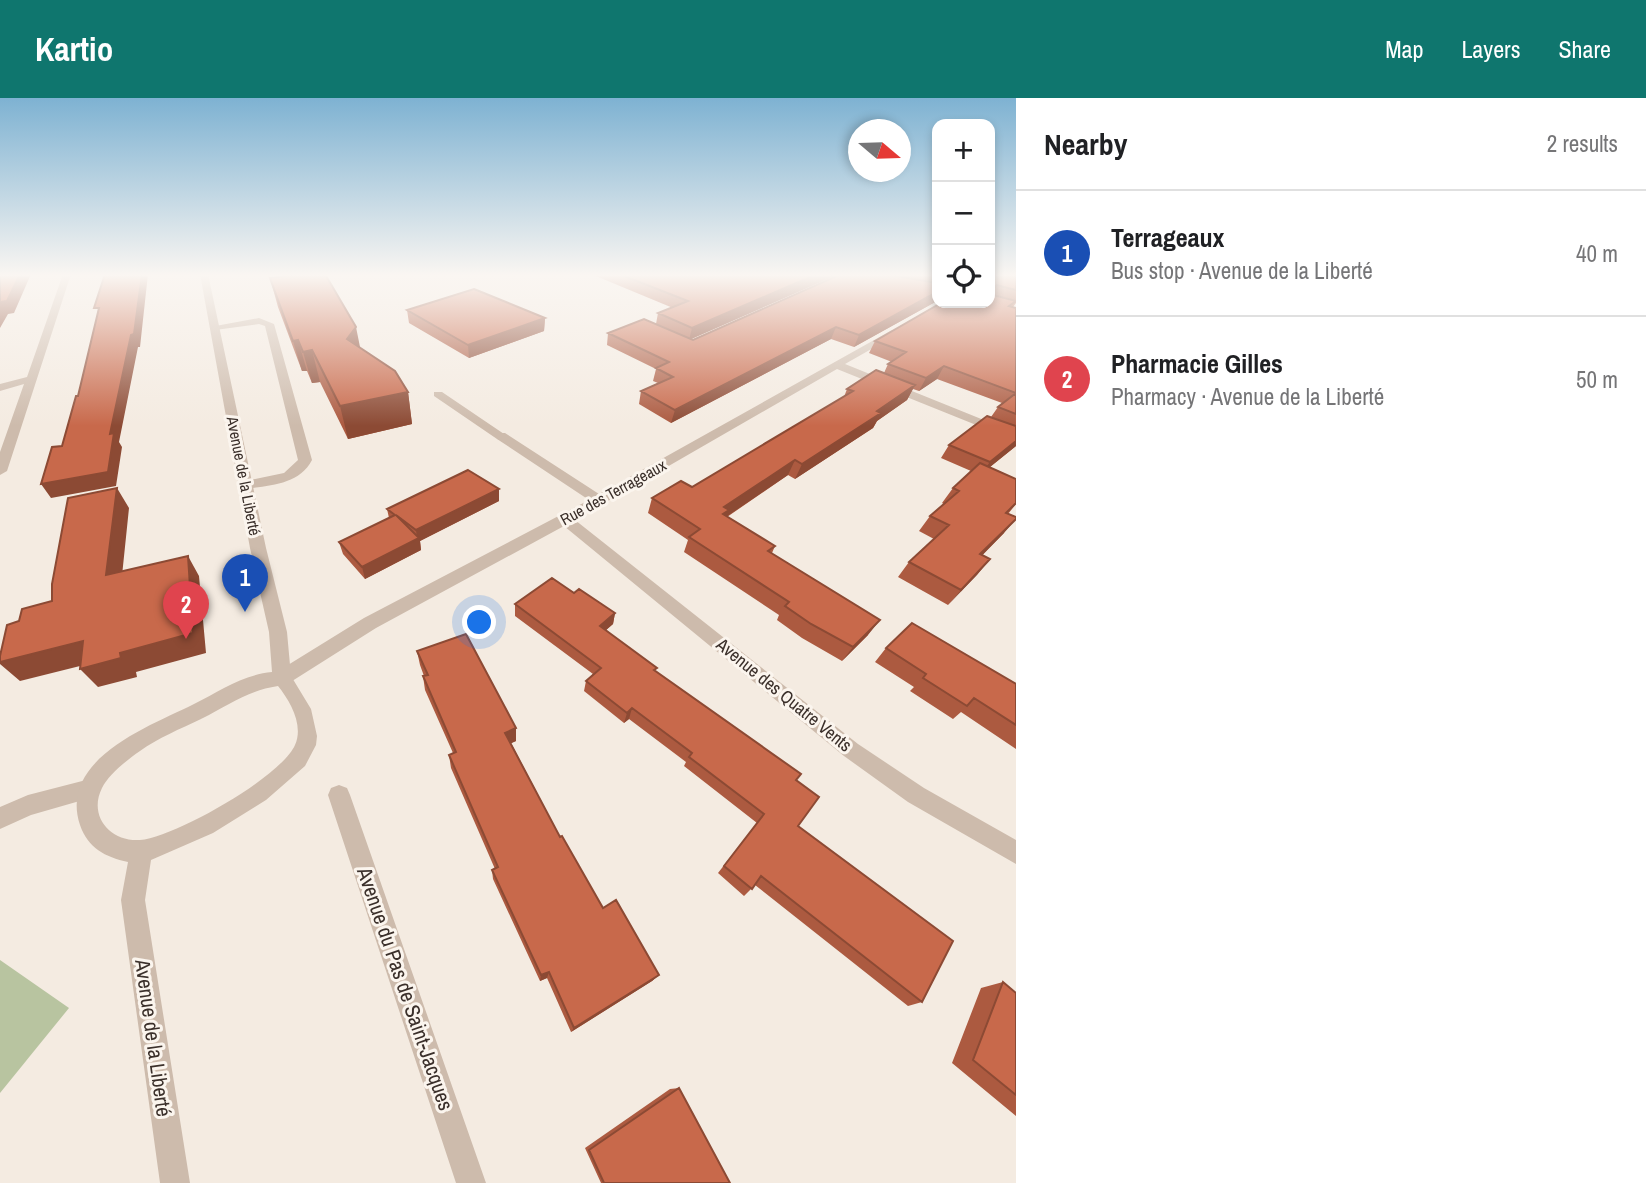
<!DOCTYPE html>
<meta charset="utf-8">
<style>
body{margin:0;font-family:"Archivo Narrow",sans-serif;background:#f6f6f6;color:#202124}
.controls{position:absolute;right:21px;top:21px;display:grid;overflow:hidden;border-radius:14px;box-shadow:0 4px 10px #0003}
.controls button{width:63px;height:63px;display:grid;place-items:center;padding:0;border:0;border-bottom:2px solid #e0e0e0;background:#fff;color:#202124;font:35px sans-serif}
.compass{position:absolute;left:848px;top:21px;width:63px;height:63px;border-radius:50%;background:#fff;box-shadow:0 4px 10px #0003;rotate:109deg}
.you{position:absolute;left:480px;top:525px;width:24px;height:24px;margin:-18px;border:5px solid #fff;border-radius:50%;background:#1a73e8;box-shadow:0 0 0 10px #1a73e833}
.badge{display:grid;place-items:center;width:46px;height:46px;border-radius:50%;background:#0f766e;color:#fff;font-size:23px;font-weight:700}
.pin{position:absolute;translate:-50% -58px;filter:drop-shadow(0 2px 4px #0008)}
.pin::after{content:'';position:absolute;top:37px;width:24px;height:21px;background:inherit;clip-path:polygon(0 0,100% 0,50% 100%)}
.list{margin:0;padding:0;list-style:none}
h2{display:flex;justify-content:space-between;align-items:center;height:91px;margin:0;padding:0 28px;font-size:30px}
h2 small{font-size:23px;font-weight:400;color:#757577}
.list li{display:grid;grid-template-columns:46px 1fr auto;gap:21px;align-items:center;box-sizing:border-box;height:126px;padding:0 28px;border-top:2px solid #e0e0e0}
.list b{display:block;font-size:26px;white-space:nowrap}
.list p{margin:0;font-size:23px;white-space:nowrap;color:#757577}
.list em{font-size:23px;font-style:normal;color:#757577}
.icon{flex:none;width:38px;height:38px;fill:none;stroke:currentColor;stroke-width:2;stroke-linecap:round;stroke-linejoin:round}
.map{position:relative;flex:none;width:1016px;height:1085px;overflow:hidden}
header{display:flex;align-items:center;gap:42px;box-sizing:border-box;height:98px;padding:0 35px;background:#0f766e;color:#fff}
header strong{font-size:33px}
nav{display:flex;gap:38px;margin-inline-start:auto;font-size:24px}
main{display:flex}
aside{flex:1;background:#fff}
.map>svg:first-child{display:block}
.green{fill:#b8c4a0}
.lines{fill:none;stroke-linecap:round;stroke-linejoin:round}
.service{fill:#cdbbac;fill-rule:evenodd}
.minor{fill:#cdbbac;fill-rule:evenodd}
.tertiary{fill:#cdbbac;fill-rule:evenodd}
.wall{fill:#ac5a40}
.shaded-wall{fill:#8c4a34}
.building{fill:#c8694b;stroke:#8c4a34;stroke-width:2}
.labels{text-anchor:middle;stroke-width:6;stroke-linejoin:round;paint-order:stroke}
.far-street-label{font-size:16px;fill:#3b302b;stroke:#fbf5ee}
.street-label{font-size:18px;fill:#3b302b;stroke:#fbf5ee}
.near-street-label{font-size:21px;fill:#3b302b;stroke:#fbf5ee}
</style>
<header>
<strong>Kartio</strong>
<nav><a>Map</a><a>Layers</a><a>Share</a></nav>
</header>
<main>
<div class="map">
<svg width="1016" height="1085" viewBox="0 0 1016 1085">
<rect width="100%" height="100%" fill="#f4ebe1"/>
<path class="green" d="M0,862l69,48 -69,85z"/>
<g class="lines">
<path class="service" d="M259,220l15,6 38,136c-13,25 -42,25 -66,29l-7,-4 2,-3 43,-9 14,-13 -33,-134 -6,-2 -44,6 -5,-3z
M434,294h8l65,44 -6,4 -4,-1 -63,-43z"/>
<path class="minor" d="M63,176h8l-64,197 -7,4v-23l24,-68 -24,7v-7l27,-7z
M892,232l4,1v4l-51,29 171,69v8l-179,-72 -262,151 283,224 66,44 92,52v24l-108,-62 -64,-46 -280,-230 -188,102 -87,55 -7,3 -7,-3 -2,-5 2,-5 89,-55 225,-118 -92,-61v-6h8l94,61z
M90,681l7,3 4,7 -4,7 -66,19 -31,14v-22l28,-12z
M339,687l8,3 3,7 136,388h-30l-128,-388 3,-7z"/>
<path class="tertiary" d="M200,176h8l58,274 21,84 4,44 20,33 6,27 -1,9 -11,21 -39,34 -53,33 -62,27 -6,40 45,283h-30l-39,-283 7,-38c-23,-5 -40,-14 -48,-37 -22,-66 70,-99 114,-121 26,-13 48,-29 78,-32l-3,-40 -19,-84zM278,588c12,15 26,39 17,59 -14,32 -120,92 -155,95 -30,2 -52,-24 -38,-52 7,-14 25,-28 38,-37 18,-13 40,-22 61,-32 28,-14 45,-28 77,-33z"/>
</g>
<path class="wall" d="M591,176h244l-1,2 -143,63 2,1 148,-66h96v27l-83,46 -23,-8 -160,84 -32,-19 2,-13 17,-8 -5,-2 3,-12 -49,-24 1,-12 48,-9 2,-11 15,-5z
M990,176h26v29l-3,4 3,1v138l-26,21 26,12v25l-8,10 -4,19 -22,22 8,4 -42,46 -50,-28 11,-15 25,-23 -15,-8 11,-15 14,-12 -2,-1 11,-15 18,-17 -30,-13 8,-13 42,-28 7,-10 4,-4 -65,-24 -18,12 -6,-2 -6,11 -30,21 -4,7 -78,51 -7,-4 -61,42 48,29 -3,7 96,82 -26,26 -40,-23 -25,-18 2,-5 -95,-63 4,-12 -40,-27 4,-15 40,-11 152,-90 3,-8 37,-16 4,-9 4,-2 -23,-9 6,-12z
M270,180l138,114 4,32 -64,15 -28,-57 -8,1 -5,-12h-5l-24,-64z
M407,212l138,8 -1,13 -75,27 -60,-35z
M499,403l-79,40 1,9 -56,29 -22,-25 -4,-12 50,-24 -2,-9z
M574,495l41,20 -2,11 -7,6 50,41 140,109 2,46 124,176 -14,4 -153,-121 -11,11 -26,-23 39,-50 -73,-57 2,-4 -57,-43 -5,4 -40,-32 2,-10 7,-7 -78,-58v-12z
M886,550l130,36v65l-55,-37 -8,7 -43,-28 4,-4 -39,-25z
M417,553l99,77v13l-5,2 49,94 43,71 56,67 -7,6 -81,51 -24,-54 -7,3 -47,-102 -1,-9 3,-1 -44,-101 -2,-13 4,-2 -28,-63 -2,-14h1l-4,-11z
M1003,884l13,11v123l-64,-53 29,-75z
M679,990l51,95h-129l-16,-35 85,-59z"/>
<path class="shaded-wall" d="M20,176h11l-17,39 -6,1 -8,14v-26z
M142,176h6l-8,73h-2l-19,95 3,5 -6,39 -65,12 -10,-14 69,-50z
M817,176h18l-1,2 -145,64 3,-12z
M937,194v9l-83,46 5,-12z
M545,220l-1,13 -75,27 -1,-13z
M356,229l6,30 -15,-18z
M836,229l-5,12 -160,84 4,-13z
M298,242l9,31h-5l-9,-30z
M312,252l8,32 -8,1 -9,-31z
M944,268l-7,13 -18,12 7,-13z
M915,287l-8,15 -30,21 -4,7 -78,51 7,-15z
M408,294l4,32 -64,15 -8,-33z
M1016,343v5l-36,29 10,-13z
M795,362l-7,15 -62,42 -9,12 7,-22z
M117,390l12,20 -9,87 -14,-20z
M499,391v12l-79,40 1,9 -56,29 -3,-12 55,-28 -1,-9z
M1016,421l-12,14 -36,37 12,-16z
M188,458l11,20 7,77 -70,19 1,5 -39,10 -18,-18 40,-16z
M990,461l-13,16 -29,30 13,-15z
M615,515l-2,11 -15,13 2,-11z
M880,522l-12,15 -26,26 11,-14z
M83,543l17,20 -80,20 -20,-17v-2z
M632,610l-3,11 -5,4 3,-10z
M516,630v13l-11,5v-13z
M549,874l-2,6 -7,3 1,-6z
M659,877l-7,6 -81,51 3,-4z"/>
<path class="building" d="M0,176h20l-13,27 -7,1z
M105,176h37l-8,60 -3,1 -21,99 4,-1 -6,39 -67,12 11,-37 10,-1 14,-50h2l21,-88h-5z
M301,176h24l31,53 -9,12 48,32 13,21 -68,14 -28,-56 -9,2 -5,-12 -5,1 -23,-63z
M619,176h198l-125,54 -34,-15 30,-12z
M841,176h44l52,9v9l-78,43 -23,-8 -161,83 -34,-19 32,-14 -17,-9 13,-6 -61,-29 36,-14 49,21z
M990,176h26v16l-19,-5 -6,6 2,4 23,6 -7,5 7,2v85l-72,-27 -18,12 -38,-14 18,-12 -31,-11 66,-38h49z
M474,191l71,29 -77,27 -61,-35z
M876,272l39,15 -38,26 4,2 -79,51 -7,-4 -71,47 5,3 -6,4 52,32 -7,5 112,69 -27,27 -42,-23 -26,-18 4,-4 -100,-65 11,-8 -48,-31 29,-17 11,6 161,-96 -6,-2z
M1016,295v21l-18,-7z
M987,318l29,10v15l-26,21 -41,-17z
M980,365l36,16v24l-10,10 10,4v2l-36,35 10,5 -29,31 -52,-28 40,-37 -19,-9 29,-25 -6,-3z
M468,372l31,19 -83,41 -20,-15 23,23 -57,29 -23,-25 56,-27 -8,-6z
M117,390l-11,87 82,-19 5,77 -73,20 1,5 -41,11 3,-28 -83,21v-6l7,-31 12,-4 3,-12 30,-8v-17l16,-86z
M552,480l22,15 5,-4 36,24 -15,13 57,42 -3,2 147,104 -5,6 23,17 -21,29 155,115 -31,61 -161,-126 -9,13 -28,-23 40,-52 -75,-57 3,-4 -60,-45 -5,5 -41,-32 15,-13 -86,-64z
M912,525l104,61v41l-42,-27 -7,8 -44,-28 3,-4 -40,-26z
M466,536l50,94 -11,5 55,104 2,-1 41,72 13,-8 43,75 -85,53 -25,-56 -8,3 -49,-105 6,-3 -49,-112 7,-3 -33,-76 5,-1 -11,-24z
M1003,884l13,11v102l-43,-35z
M679,990l51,95h-126l-15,-33z"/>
<linearGradient id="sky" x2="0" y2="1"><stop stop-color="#7eb2d2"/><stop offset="0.54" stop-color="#faf6f2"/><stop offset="1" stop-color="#faf6f2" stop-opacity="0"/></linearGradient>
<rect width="1016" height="328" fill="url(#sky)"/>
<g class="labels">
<g class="far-street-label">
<text transform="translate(244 378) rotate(79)" y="6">Avenue de la Liberté</text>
<text transform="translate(613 394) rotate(-29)" y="6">Rue des Terrageaux</text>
</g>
<g class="street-label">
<text transform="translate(784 597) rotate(39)" y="6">Avenue des Quatre Vents</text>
</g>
<g class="near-street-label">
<text transform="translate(405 891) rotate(71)" y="7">Avenue du Pas de Saint-Jacques</text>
<text transform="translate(153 940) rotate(82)" y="7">Avenue de la Liberté</text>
</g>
</g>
</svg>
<div class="controls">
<button>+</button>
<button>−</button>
<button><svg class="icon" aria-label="locate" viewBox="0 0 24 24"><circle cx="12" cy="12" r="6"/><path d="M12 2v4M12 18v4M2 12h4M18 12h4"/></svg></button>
</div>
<svg class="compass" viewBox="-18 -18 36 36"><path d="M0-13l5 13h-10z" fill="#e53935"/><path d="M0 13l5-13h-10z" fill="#757577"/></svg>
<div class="you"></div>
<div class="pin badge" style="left:245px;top:514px;background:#1a4fb4">1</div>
<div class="pin badge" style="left:186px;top:541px;background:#e0444e">2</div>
</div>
<aside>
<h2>Nearby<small>2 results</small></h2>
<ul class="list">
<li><span class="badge" style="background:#1a4fb4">1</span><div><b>Terrageaux</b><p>Bus stop · Avenue de la Liberté</p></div><em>40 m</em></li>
<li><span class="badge" style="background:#e0444e">2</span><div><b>Pharmacie Gilles</b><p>Pharmacy · Avenue de la Liberté</p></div><em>50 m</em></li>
</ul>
</aside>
</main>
